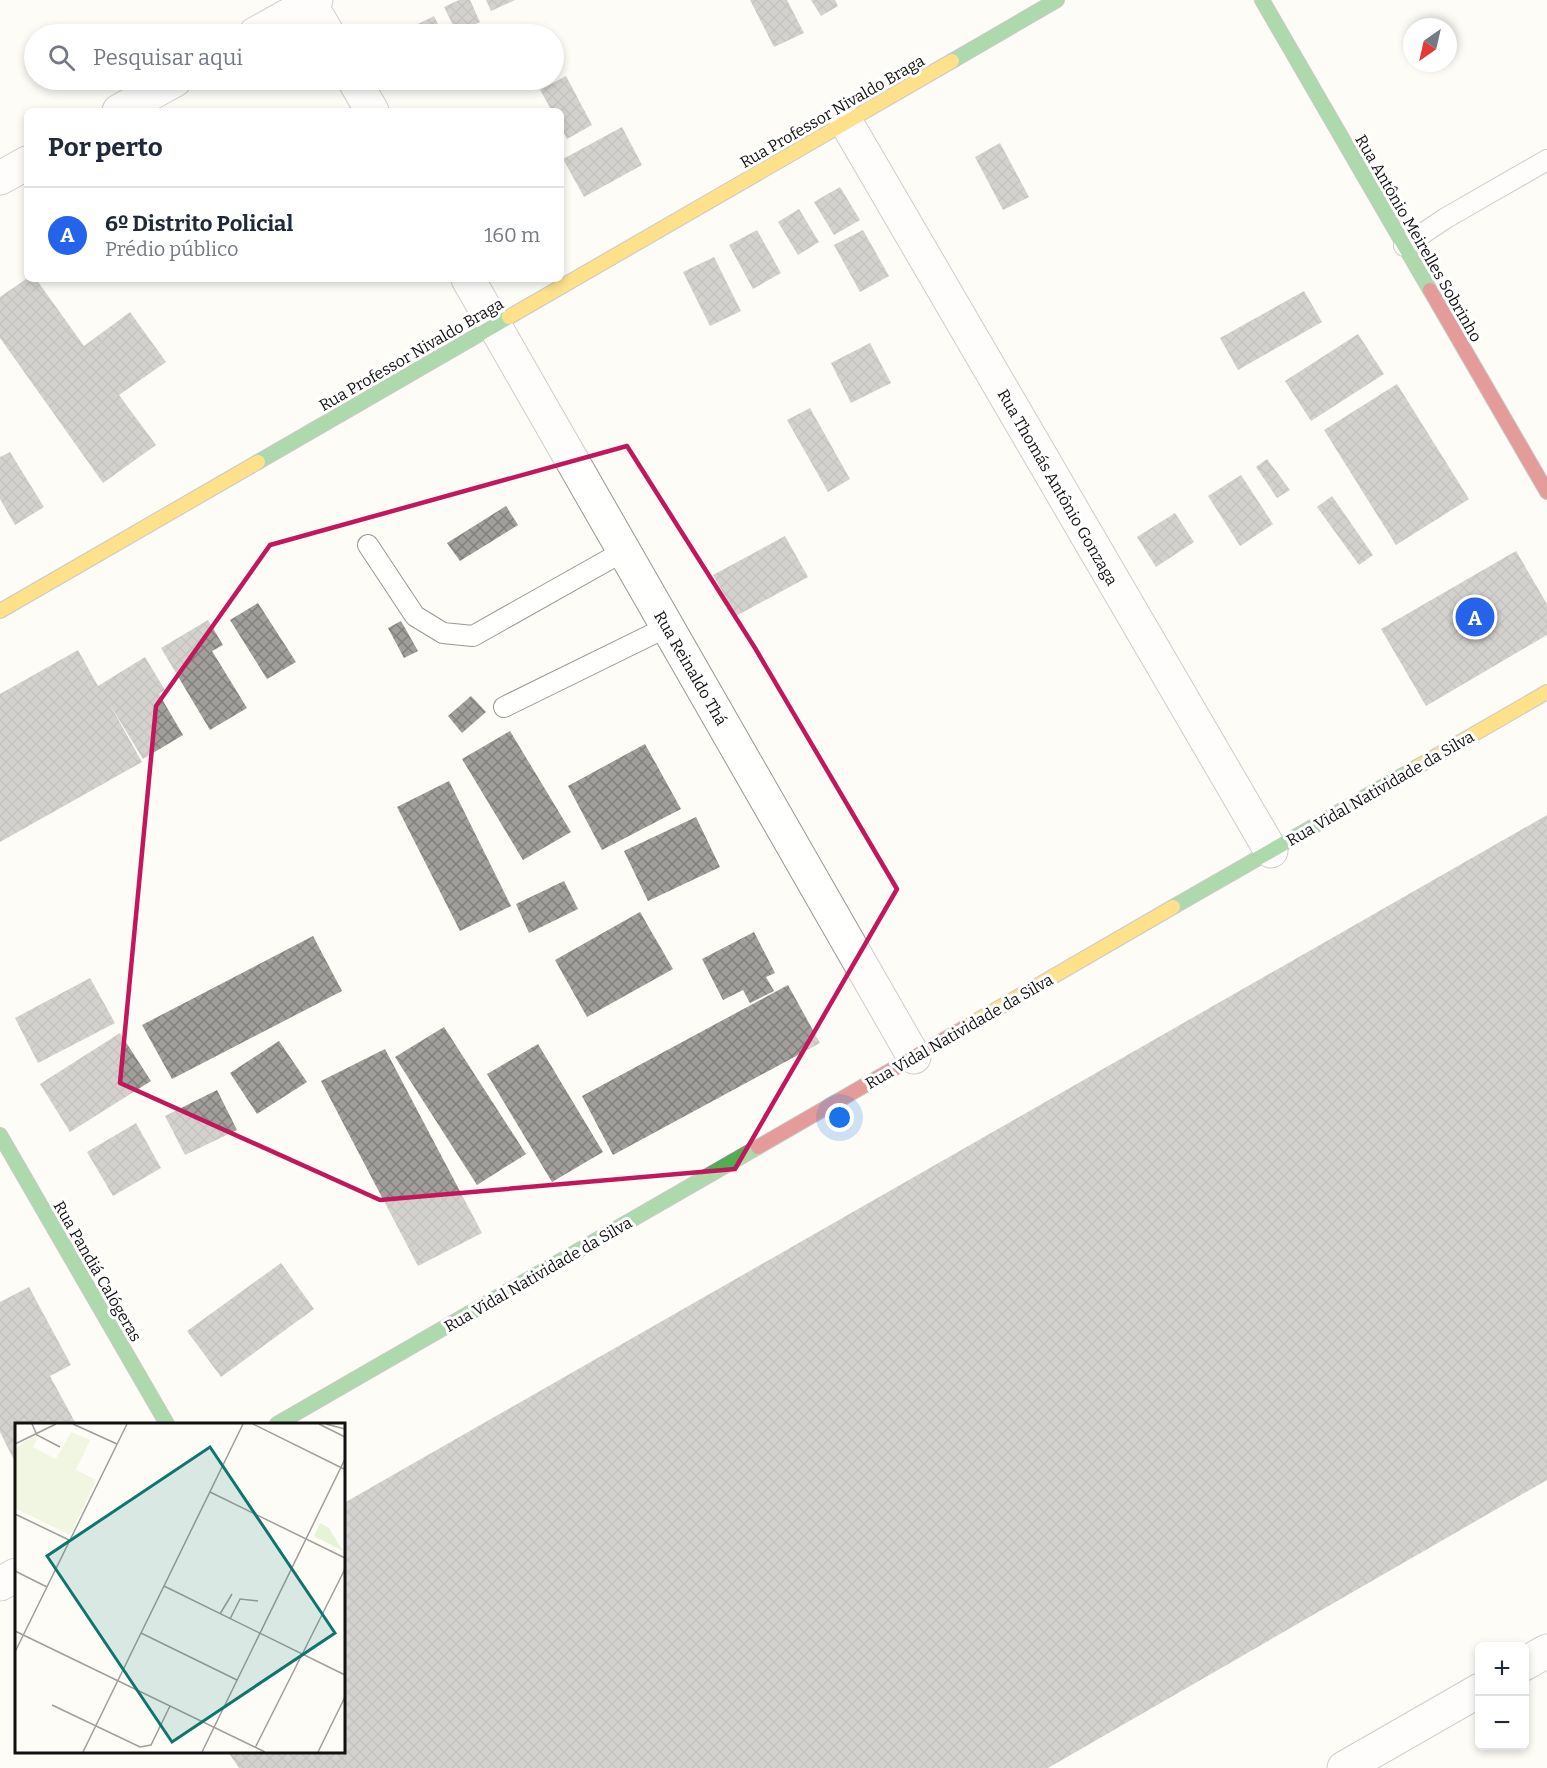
<!DOCTYPE html>
<html lang="pt">
<meta charset="utf-8">
<style>
body{margin:0;font-family:Bitter,serif;background:#f6f6f7;color:#1f2937}
.controls{position:absolute;right:18px;bottom:18px;display:grid;overflow:hidden;border-radius:9px;box-shadow:0 3px 9px #0003}
.controls button{width:54px;height:54px;display:grid;place-items:center;padding:0;border:0;border-bottom:2px solid #e0e1e3;background:#fff;color:#1f2937;font:30px sans-serif}
.compass{position:absolute;left:1403px;top:18px;width:54px;height:54px;border-radius:50%;background:#fff;box-shadow:0 3px 9px #0003;rotate:214deg}
.you{position:absolute;left:840px;top:1118px;width:21px;height:21px;margin:-15px;border:4px solid #fff;border-radius:50%;background:#1a73e8;box-shadow:0 0 0 9px #1a73e833}
.badge{display:grid;place-items:center;width:39px;height:39px;border-radius:50%;background:#2563eb;color:#fff;font-size:20px;font-weight:700}
.pin{position:absolute;translate:-50% -50%;border:3px solid #fff;box-shadow:0 2px 6px #0006}
.list{margin:0;padding:0;list-style:none}
h2{display:flex;justify-content:space-between;align-items:center;height:78px;margin:0;padding:0 24px;font-size:26px}
h2 small{font-size:20px;font-weight:400;color:#747a83}
.list li{display:grid;grid-template-columns:39px 1fr auto;gap:18px;align-items:center;box-sizing:border-box;height:96px;padding:0 24px;border-top:2px solid #e0e1e3}
.list b{display:block;font-size:22px;white-space:nowrap}
.list p{margin:0;font-size:20px;white-space:nowrap;color:#747a83}
.list em{font-size:20px;font-style:normal;color:#747a83}
.icon{flex:none;width:33px;height:33px;fill:none;stroke:currentColor;stroke-width:2;stroke-linecap:round;stroke-linejoin:round}
.map{position:relative;flex:none;width:1547px;height:1768px;overflow:hidden}
.search{position:absolute;background:#fff;box-shadow:0 3px 9px #0003;left:24px;top:24px;width:540px;height:66px;display:flex;align-items:center;gap:15px;box-sizing:border-box;padding:0 21px;border-radius:33px;color:#747a83;font-size:22px}
.panel{position:absolute;background:#fff;box-shadow:0 3px 9px #0003;left:24px;top:108px;width:540px;height:174px;border-radius:9px}
.map>svg:first-child{display:block}
.building{fill:url(#building-cross-hatch)}
.lines{fill:none;stroke-linecap:round;stroke-linejoin:round}
.lane-casing{stroke:#979795;stroke-width:22}
.street-casing{stroke:#979795;stroke-width:35}
.fast-casing{stroke:#8e8d8b;stroke-width:16}
.slow-casing{stroke:#8e8d8b;stroke-width:16}
.jam-casing{stroke:#8e8d8b;stroke-width:16}
.lane{stroke:#fffffe;stroke-width:20}
.street{stroke:#fffffe;stroke-width:33}
.fast{stroke:#4caf50;stroke-width:14}
.slow{stroke:#ffc107;stroke-width:14}
.jam{stroke:#c62828;stroke-width:14}
.marked{fill:none;stroke:#c2185b;stroke-width:4.5;stroke-linejoin:round}
.labels{text-anchor:middle;stroke-width:6;stroke-linejoin:round;paint-order:stroke}
.street-label{font-size:16px;fill:#111;stroke:#fff}
.inset-road{fill:none;stroke:#9f9e9b;stroke-width:1.5}
.view{fill:#0f766e;fill-opacity:0.15;stroke:#0f766e;stroke-width:3}
.inset-edge{fill:none;stroke:#111;stroke-width:3}
</style>
<div class="map">
<svg width="1547" height="1768" viewBox="0 0 1547 1768">
<defs>
<pattern id="building-cross-hatch" width="8" height="8" patternUnits="userSpaceOnUse" patternTransform="scale(1.5)"><rect width="8" height="8" fill="#a19f9c"/><path d="M0 0l8 8M0 8l8-8" fill="none" stroke="#82807e"/></pattern>
</defs>
<rect width="100%" height="100%" fill="#fdfcf7"/>
<path class="building" d="M459,0h11l10,22 -23,11 -13,-26z
M486,0h29l-24,11z
M750,0h37l17,33 -30,14z
M811,0h24l3,6 -17,10z
M434,16l9,18h-29l-4,-6z
M566,76l26,49 -25,14 -6,-11v-17h-9l-12,-21z
M622,127l20,38 -58,32 -21,-38z
M1000,143l29,54 -26,13 -28,-53z
M840,187l20,33 -26,15 -20,-33z
M799,209l20,33 -21,13 -20,-33z
M757,230l24,43 -28,16 -24,-44z
M863,230l26,46 -29,16 -26,-47z
M714,257l27,54 -31,15 -27,-54z
M26,279h10l48,67 46,-34 36,50 -47,33 37,50 -53,38 -103,-145v-41z
M1304,291l18,31 -84,48 -18,-32z
M1358,334l26,40 -73,47 -26,-40z
M870,343l21,40 -40,20 -20,-40z
M1397,384l72,115 -73,46 -72,-115z
M810,408l40,71 -22,13 -41,-72z
M10,452l34,55 -29,18 -15,-26v-42z
M1267,459l23,31 -13,8 -21,-31z
M1241,475l32,49 -33,22 -32,-50z
M1332,496l41,59 -14,10 -42,-58z
M506,506l12,19 -58,36 -13,-18z
M1175,513l19,29 -38,25 -19,-30z
M785,536l23,41 -72,39 -23,-41z
M1516,551l31,53v31l-121,71 -45,-77z
M258,603l38,59 -29,17 -37,-59z
M208,620l15,25 -11,6 35,57 -37,22 -49,-82z
M401,621l17,30 -14,7 -16,-30z
M78,650l20,36 47,-29 20,33 -6,4 24,41 -40,24 -34,-56 33,59 -142,80v-148z
M471,696l15,16 -24,21 -14,-17z
M510,731l61,101 -48,28 -61,-101z
M645,744l36,65 -79,41 -34,-64z
M449,781l62,125 -51,25 -63,-124z
M1547,815v665l-499,288h-809l-11,-16h116v-249z
M696,817l24,50 -72,34 -24,-50z
M564,881l14,28 -49,24 -13,-29z
M640,912l33,57 -86,48 -32,-57z
M754,932l21,41 -9,4 8,14 -24,12 -7,-13 -20,10 -21,-41z
M313,936l29,55 -170,88 -30,-54z
M90,978l25,45 -77,40 -23,-45z
M788,985l32,58 -207,112 -31,-59z
M444,1027l82,127 -49,31 -82,-128z
M120,1033l31,48 -81,51 -30,-48z
M279,1041l28,41 -50,32 -27,-41z
M538,1044l65,108 -51,30 -65,-108z
M385,1049l97,184 -64,33 -97,-185z
M217,1090l20,40 -52,25 -20,-39z
M136,1123l25,45 -48,28 -26,-44z
M281,1263l33,46 -93,68 -34,-46z
M29,1287l42,78 -21,11 26,48h-60v40l-16,-32v-130z"/>
<g class="lines">
<defs>
<path id="lane" d="M1404,246l42,-28 101,-58
M368,545l47,71 28,17 30,3 151,-85
M504,707l163,-80"/>
<path id="street" d="M308,0l20,34
M255,34l61,-34
M354,80l18,31
M119,111l56,-31
M846,122l425,729
M0,178l27,-15
M468,279l446,778
M0,1584l16,-9
M1524,1664l23,-13
M1344,1768l136,-78"/>
<path id="fast" d="M1262,0l168,290
M952,61l105,-61
M258,462l251,-145
M1173,907l244,-140
M0,1135l167,289
M277,1424l481,-277"/>
<path id="slow" d="M509,317l443,-256
M0,611l258,-149
M1417,767l130,-75
M964,1028l209,-121"/>
<path id="jam" d="M1430,290l117,202
M758,1147l206,-119"/>
</defs>
<use href="#lane" class="lane-casing"/>
<use href="#street" class="street-casing"/>
<use href="#fast" class="fast-casing"/>
<use href="#slow" class="slow-casing"/>
<use href="#jam" class="jam-casing"/>
<use href="#lane" class="lane"/>
<use href="#street" class="street"/>
<use href="#fast" class="fast"/>
<use href="#slow" class="slow"/>
<use href="#jam" class="jam"/>
</g>
<path d="M0 0H1547V1768H0ZM627,446l128,202 142,241 -162,280 -355,31 -260,-117 36,-377 114,-161z" fill="#fdfcf7" fill-opacity=".55" fill-rule="evenodd"/>
<path class="marked" d="M627,446l128,202 142,241 -162,280 -355,31 -260,-117 36,-377 114,-161z"/>
<g class="labels">
<g class="street-label">
<text transform="translate(832 111) rotate(-30)" y="6">Rua Professor Nivaldo Braga</text>
<text transform="translate(1419 238) rotate(60)" y="6">Rua Antônio Meirelles Sobrinho</text>
<text transform="translate(411 354) rotate(-30)" y="6">Rua Professor Nivaldo Braga</text>
<text transform="translate(1058 487) rotate(60)" y="6">Rua Thomás Antônio Gonzaga</text>
<text transform="translate(691 668) rotate(60)" y="6">Rua Reinaldo Thá</text>
<text transform="translate(1380 788) rotate(-30)" y="6">Rua Vidal Natividade da Silva</text>
<text transform="translate(959 1031) rotate(-30)" y="6">Rua Vidal Natividade da Silva</text>
<text transform="translate(98 1271) rotate(60)" y="6">Rua Pandiá Calógeras</text>
<text transform="translate(538 1274) rotate(-30)" y="6">Rua Vidal Natividade da Silva</text>
</g>
</g>
<g transform="translate(15 1423)">
<rect width="330" height="330" fill="#fdfcf7"/>
<path d="M305,100l9,5 14,23 -29,-15z" fill="#e7f3d7"/>
<path d="M56,9l19,8 -14,30 20,10 -26,55 -55,-27v-59l18,-13 4,2 -4,9 23,12z" fill="#f0f6e1"/>
<path class="inset-road" d="M17,1l5,11 23,12M58,1l44,20M238,1l91,45M304,1l26,13M311,1l19,5M0,21l41,-20M195,69l135,66M0,91l54,26M0,148l32,16M149,163l181,89M205,191l12,-20M215,196l10,-20 18,2M0,208l250,121M126,210l96,47M0,229l112,-228M37,282l88,42 11,-2 19,-39M240,325l90,-179M68,329l160,-328M187,329l143,-293M303,329l27,-55"/>
<path class="view" d="M195,24l125,186 -163,109 -125,-186z"/>
<rect width="330" height="330" class="inset-edge"/>
</g>
</svg>
<div class="controls">
<button>+</button>
<button>−</button>
</div>
<svg class="compass" viewBox="-18 -18 36 36"><path d="M0-13l5 13h-10z" fill="#e53935"/><path d="M0 13l5-13h-10z" fill="#747a83"/></svg>
<div class="you"></div>
<div class="pin badge" style="left:1475px;top:617px">A</div>
<div class="search"><svg class="icon" aria-label="search" viewBox="0 0 24 24"><circle cx="10" cy="10" r="6"/><path d="M15 15l6 6"/></svg>Pesquisar aqui</div>
<section class="panel">
<h2>Por perto<small></small></h2>
<ul class="list">
<li><span class="badge">A</span><div><b>6º Distrito Policial</b><p>Prédio público</p></div><em>160 m</em></li>
</ul>
</section>
</div>
